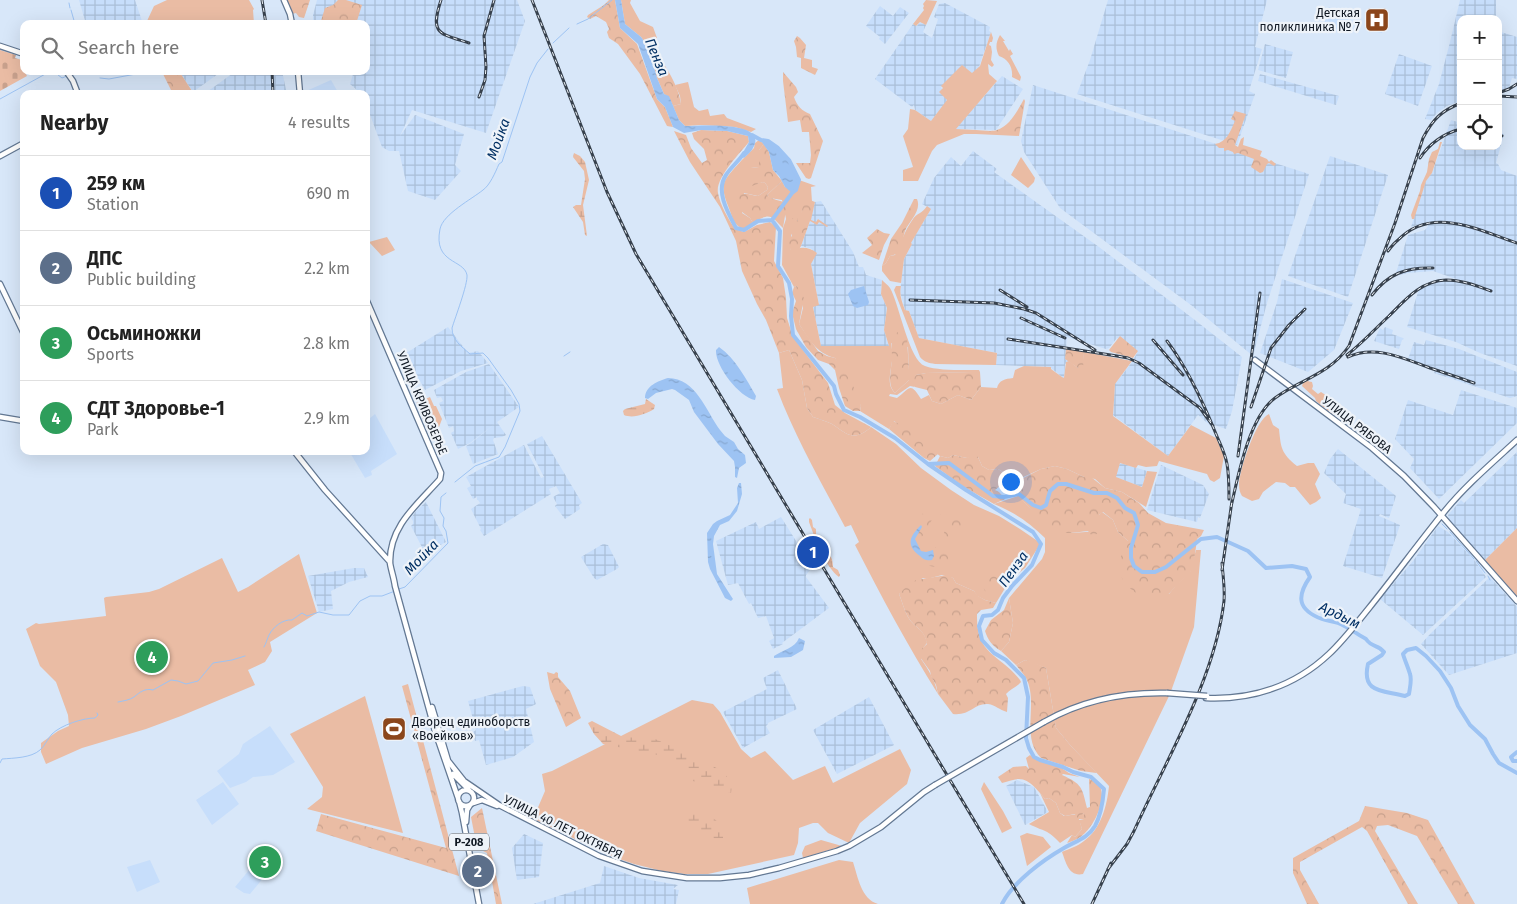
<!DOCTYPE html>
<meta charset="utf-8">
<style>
body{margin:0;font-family:"Fira Sans",sans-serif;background:#f6f6f6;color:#222}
.controls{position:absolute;right:15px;top:15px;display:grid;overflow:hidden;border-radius:10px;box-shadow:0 5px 20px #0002}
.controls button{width:45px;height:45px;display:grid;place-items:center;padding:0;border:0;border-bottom:1px solid #e0e0e0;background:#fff;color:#222;font:25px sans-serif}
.you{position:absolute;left:1010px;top:481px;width:18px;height:18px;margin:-12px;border:4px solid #fff;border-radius:50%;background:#1a73e8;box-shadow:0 0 0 8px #1a73e833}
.badge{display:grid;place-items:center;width:32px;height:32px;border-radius:50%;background:#0f766e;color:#fff;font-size:16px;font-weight:700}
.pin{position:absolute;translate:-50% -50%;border:2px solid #fff;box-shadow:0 1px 5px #0006}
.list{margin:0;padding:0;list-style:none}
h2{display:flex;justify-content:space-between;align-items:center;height:65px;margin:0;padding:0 20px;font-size:21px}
h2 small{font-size:16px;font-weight:400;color:#767676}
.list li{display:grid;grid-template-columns:32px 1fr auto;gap:15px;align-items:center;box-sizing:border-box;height:75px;padding:0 20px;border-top:1px solid #e0e0e0}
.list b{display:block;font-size:19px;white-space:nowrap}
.list p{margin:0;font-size:16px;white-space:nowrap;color:#767676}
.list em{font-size:16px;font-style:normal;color:#767676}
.icon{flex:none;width:28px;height:28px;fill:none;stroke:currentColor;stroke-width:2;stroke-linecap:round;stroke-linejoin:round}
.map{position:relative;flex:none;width:1517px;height:904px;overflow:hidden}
.search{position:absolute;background:#fff;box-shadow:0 5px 20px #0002;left:20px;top:20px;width:350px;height:55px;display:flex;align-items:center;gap:12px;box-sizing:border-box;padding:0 18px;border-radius:10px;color:#767676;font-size:19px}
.panel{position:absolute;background:#fff;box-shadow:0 5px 20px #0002;left:20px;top:90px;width:350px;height:365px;border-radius:10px}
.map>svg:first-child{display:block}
.built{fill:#c7defb}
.industrial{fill:url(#industrial-grid)}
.green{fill:#eabca4;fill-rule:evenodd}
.forest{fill:url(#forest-crowns)}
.wetland{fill:url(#wetland-marsh)}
.cemetery{fill:url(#cemetery-stones)}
.water{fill:url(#water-ripples)}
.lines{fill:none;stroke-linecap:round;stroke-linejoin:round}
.stream{stroke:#9dc3f3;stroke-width:1}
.river{stroke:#9dc3f3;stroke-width:4}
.major-casing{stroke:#637893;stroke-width:7}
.major{stroke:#fff;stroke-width:4.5}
.rail-casing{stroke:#37414d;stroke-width:3}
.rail{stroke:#eef3f9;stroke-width:1;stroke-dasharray:4;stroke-linecap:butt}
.major-bridge-casing{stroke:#637893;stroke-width:7;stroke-linecap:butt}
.major-bridge{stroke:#fff;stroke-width:4.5}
.labels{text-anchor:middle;stroke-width:4.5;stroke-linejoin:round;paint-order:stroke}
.shield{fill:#eef3f9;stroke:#525962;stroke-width:1}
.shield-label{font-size:11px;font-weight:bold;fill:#0f1722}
.poi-label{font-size:12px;fill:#0f1722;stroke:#eef3f9;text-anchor:end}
.street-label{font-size:12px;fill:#0f1722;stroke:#eef3f9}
.water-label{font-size:14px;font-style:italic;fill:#002f63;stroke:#eef3f9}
</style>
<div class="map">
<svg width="1517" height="904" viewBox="0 0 1517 904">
<defs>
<pattern id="industrial-grid" width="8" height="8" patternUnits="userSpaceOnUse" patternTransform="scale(1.25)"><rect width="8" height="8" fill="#c7defb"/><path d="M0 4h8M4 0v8" fill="none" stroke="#aabed7"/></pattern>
<pattern id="forest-crowns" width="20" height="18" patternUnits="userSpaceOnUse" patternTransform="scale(1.25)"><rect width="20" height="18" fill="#eabca4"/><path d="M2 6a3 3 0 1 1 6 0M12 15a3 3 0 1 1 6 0" fill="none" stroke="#c8a18d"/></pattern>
<pattern id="wetland-marsh" width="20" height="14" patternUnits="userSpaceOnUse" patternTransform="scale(1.25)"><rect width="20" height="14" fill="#eabca4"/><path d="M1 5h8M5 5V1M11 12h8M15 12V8" fill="none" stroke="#c8a18d"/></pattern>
<pattern id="cemetery-stones" width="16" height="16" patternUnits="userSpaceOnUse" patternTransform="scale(1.25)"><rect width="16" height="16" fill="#eabca4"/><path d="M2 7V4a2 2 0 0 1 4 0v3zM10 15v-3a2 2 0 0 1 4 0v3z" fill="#c8a18d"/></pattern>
<pattern id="water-ripples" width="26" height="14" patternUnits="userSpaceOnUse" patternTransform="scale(1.25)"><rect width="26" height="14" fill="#9dc3f3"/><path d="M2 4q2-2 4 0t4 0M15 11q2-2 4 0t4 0" fill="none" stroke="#86a7d0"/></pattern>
</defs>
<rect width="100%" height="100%" fill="#d8e7f9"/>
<path class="built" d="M1329,7l21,6 -6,19 -3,1 -18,-6z
M1373,9l14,3 -5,21 -15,-3z
M331,80l8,14h-35v-2z
M375,414l22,40 -26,17 1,4 -7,3 -16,-27h17v-36l3,4z
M270,726l25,36 -22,13 -20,2 -7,5 -16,6 -13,-17 22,-17 4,-10z
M223,782l16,22 -27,21 -16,-25z
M270,845l12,10 -32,39 -6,-1 -9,-6z
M150,860l10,22 -23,10 -10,-25z"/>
<path class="industrial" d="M79,0h56l8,24h-57z
M317,0h200l8,21 -39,112 -74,-23 -12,26 15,-21 49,19 -9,31 6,6 -26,29 -27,-9 -9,-40h-10l-7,-4 -13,-35 -3,-18h-8v-3l-8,-7 4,-13h12v-47h-52l-1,-1v-8z
M1108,0h159l-12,47 7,2 -13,42 6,3 -18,51 -160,-51 13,-34z
M1460,0h36v17l4,1 -2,5v-4h-37v82l-14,5 -10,7 -6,7 -6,-1 14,-35 11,-42z
M945,3l45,24 -1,4 2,1 -12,35 -7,7 -31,13 7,13 -17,21 -16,-11 -1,-5 -2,2 -37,-28 38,-55 4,2 3,-4 6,3 -3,7 9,6 6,-19 -4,-2 5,-13z
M880,6l13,10 7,-9 9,6 -24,31 -6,-5 1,-2 -14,-11z
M1498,31l19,6v42l-5,-1 -3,10 -11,4z
M1265,44l28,8 -7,26 -28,-8z
M1399,54l33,12 -14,40 -33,-12z
M179,71h43l-29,21z
M236,71h46l5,23h-83z
M1260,74l79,22 -3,9 -78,-24z
M1002,76l21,13 -27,41 -41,-1z
M1033,85l276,89 -42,129 -14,53 -62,-51 -131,-97 -36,-56 -3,-11z
M1451,120l10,3v23h37v-15l6,3 -8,29 2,1 3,6 16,6v190l-37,-13 -24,-11 -49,-15 12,-38 17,-8h19l1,-2 -23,-8 -25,2 -13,3 13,-41 17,-5 3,-4v-4l-17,5 15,-47 6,-7z
M973,151l24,18 -3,3 105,75 92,70 51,40 -10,54 -6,18 -12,-4 -2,2 -14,-12 -30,41 -55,-41 2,-31 17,-22 5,-9 -20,-15 -8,10 -3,1 -39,-12 -2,22 4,2 -4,3 -1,14 -2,-1 -11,-9 -1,-1 -54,-2 1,-12 -78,-15 -10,-27 -4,-1 -5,-18 4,-33 8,-15 -1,-1 5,-9 15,-25 -9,-5 12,-26 17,-21 10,9z
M1330,156l58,19 -40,122 -60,-21z
M821,201l32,51 6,15h4l3,8 16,5 -1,14 6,14 -3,22 5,16h-68l-8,-39 6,-3 -8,-40 1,-15 -11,-3 9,-25 5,-19z
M1282,279l71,24 -19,47 -26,22 -48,-19 17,-51z
M448,327l20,26 10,-2 10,12 -27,8 -36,19 -5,-9 -3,1 -14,-27z
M1385,327l8,3 -1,4 11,4 1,1 -2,1 -3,9 -25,-8 6,-13 3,2z
M1426,340l33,9 58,23v24l-7,2 -76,-25 1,-4 -27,-10 6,-17 10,3z
M489,364l30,43 -22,15 9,13 -4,2 -8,1 -1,2 5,14 -25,10 -7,-18 5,-3 25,-20 -26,20 -12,6 -7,-16 3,-2 -1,-5 -4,2 -10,-25 4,-2 -2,-4 -4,1 -3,-8 32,-18z
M1461,390l56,18v15l-78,76 -29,-31 4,-9 -19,-20 13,-39 45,15z
M542,436l40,67 -3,2 1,4 -15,10 -10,-13 2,-2 -4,-7 7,-4 -4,-7 -7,3 2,5 -67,42 -4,-6 1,-1 -10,-20 9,-6 -2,-3h-1v-3l-4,2 -6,-11 4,-2 -5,-9 58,-32 17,33 3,-1 -17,-33z
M1338,449l58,47 -7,22 -9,-4 -1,2 21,9 -18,53 -39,-12 18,-57 -18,-6 3,-9 -22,-21 6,-14z
M1517,452v76l-33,33 -35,-42 -1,-4 13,-15 3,3z
M1120,463l27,8 -5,16 -27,-10z
M1161,465l42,20 6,9 -9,24 -2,-1 -1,5 -50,-12z
M426,502l20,40 -21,11 -14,-27 2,-2v-3l-2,-3 5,-7z
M781,517l27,43h-1l4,9 -5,6v2l23,31 -47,35 1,1 -10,5 -4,-8 5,-3 -8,-22 -8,2 -7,-15 -2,1 -11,-21 -10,2 -12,-44 40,-19 3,7z
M1438,526l10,6 27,29 11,16 -63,58 -43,-36 33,-38z
M603,544l5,1 11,22 -2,2 -20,11 -3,-2 -13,-21z
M354,568h10l4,9 -19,5 -18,9 2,18 -14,3 -11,-36z
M1490,577l27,30v46l-68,22 -28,-31 10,-11z
M778,670l19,39 -29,14v1l-2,2 4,7 -27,15 -20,-36 44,-23 -4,-11z
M523,686l7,1 6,17 -10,5 8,33 -21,15 -27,8 -7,-25 -4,1 -2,-9 3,-2 -8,-29z
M869,697l25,48 -57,29 -24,-44z
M1017,780l17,7 14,25 -23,13 -19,-39z
M524,834l19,9 -4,34 -22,3 -5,-32z
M604,866l35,12 39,7 -5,4 6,1 -3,14h-143l67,-21z"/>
<path class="green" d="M167,0h82l5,9 -1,1 1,14h-106l-1,-3 7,-15z
M621,0h10l-1,3 10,18 13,6 4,11 -5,2 9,20 -3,-5 -9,-7 -8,-11 -16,-13z
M926,0l11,1 -11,24 -6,-3 -4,4 -3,-2 11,-14 -1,-2 1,-2 -1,-2z
M991,32l2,6 -1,4h-2l-1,3 2,1 1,6 -1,8 3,5 -2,2 -4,-3 1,10 8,7 -41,48 20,1v4h-12l-27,11 -5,6 -14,30h-15v-11l10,-3 -10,-31 5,-7 2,-20 5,1 16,11 16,-21 -8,-8 4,-4 -2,-2 21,-21 10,8 8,-7z
M1000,35l5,6h-2l6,10 1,-2 3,5 -3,2 11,21 -1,4 -8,-4c1,-10 -4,-18 -13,-21 -4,-8 -3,-14 1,-21z
M688,82l6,25 5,4 9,-2 2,7 14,-2 3,4 29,11 -5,3 -16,-5 -34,-2 -16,1 -6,-6 -6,-14 8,-2 -1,-8 -5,-11z
M759,140l5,4 -5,6v17l-8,1 1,17 11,-3 2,1 3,4 -1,3 -9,6 -14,-3 -2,20 8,5 3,5 -9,6c-10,-3 -11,-10 -14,-18 -3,-8 -8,-18 -6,-27 1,-8 23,-29 30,-36l1,-5z
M1021,157l14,21 -1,4 -6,6 -17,-13z
M799,180l17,6 -5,1 1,15 -4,-2 -2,3 -9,19 -4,-3v12l-4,10 3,6 -2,3c11,-3 18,-4 27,3l-6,11 8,41 -6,2 8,39h68l-5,-16 3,-22 -6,-14 1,-14c2,2 6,5 8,8 9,15 19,73 35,78 13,5 40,4 54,4l1,2 -54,1 -10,2 -2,11 1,1 -5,-1 -13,9 -7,-1 -1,2 8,2c13,-10 13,-17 24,1l8,-4 3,6 9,3 17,-9 13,5 10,-13 16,1c2,-8 8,-9 16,-10l2,-8 9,-4 27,1v2l11,8 2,1 2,-16 3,-1 9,7 5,-8 1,-8 48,9 -17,23 -2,32 55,40 23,-31 25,13 8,18 -4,22 -6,4 -4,-2 -3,-6 -48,-13 -2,5 -11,1 -8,-2 -2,3 -16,-5 -4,14 26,10 5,-16 10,1 -11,35 -24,-15 -17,-4 -10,-9 -11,-2 -17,-8 -12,-3 -14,3 -24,11 -19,-11 -9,1 -7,-4 -4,-9 -11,1 -14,-3 -5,3 -8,-2 -46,-35 -5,8 -29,-18 1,-5 -26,-48c-19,-5 -26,-19 -36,-34l4,-16 -6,-22 -3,1 -12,-22 1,-37 3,-9 -4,-19 -12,-2 -3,-3 15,-14 3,6 11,3zM891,343l17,4 1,33 -14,13c-9,-8 -4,-22 -3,-32 1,-6 0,-12 -1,-18z
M927,206l4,3 -20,34 1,1 -8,15 -3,24 -11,-2 -8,-10v-5l4,-3 4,-7 5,-1c6,-12 10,-25 18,-36 4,-6 9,-5 14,-13z
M387,237l8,13 -13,6 -13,-14z
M896,286h5c-2,9 1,16 4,24l4,1 10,27 78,15 -1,12 -61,-1c-6,-1 -11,-2 -15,-7l-26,-67z
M789,350l13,30 5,28 6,9c6,2 13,4 19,7 16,11 22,18 39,3l25,17 25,24 30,22 23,15 25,11 21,13 19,13v4l-14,22 -15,12 -14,23 -11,-3 -8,-4 -3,-5 -18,-8 -3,-5 -11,-3 -15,4 -4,-1 -24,16c3,7 5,16 9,23 7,12 16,11 19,26l-4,5 -2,11c8,11 14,22 17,35 -30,-48 -57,-98 -83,-149l4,-3 -8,-17 -6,2c-24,-45 -50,-90 -68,-138l6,-1 -4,-35z
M1307,381l5,1 1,4 -1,3 6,5 3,-2 20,13 -4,9 -4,1 -17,-14 -1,-3 -13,-12 1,-3z
M430,397l4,9h2l6,13 -6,16 -8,-4 -11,-26 19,11 -20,-13z
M1269,414l4,11 6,4c2,19 2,24 18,37l11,-3h6l6,11 -5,10 6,14 -5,4 -6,3 -15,-18h-5l-5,-4 -9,-1 -13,10 -4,7 -7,2 -10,-5c-2,-3 -3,-7 -3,-11 0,-14 17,-66 30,-71z
M1018,496l13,13 41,24 27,-2v-16l3,-3 11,8 5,12 10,9 41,53 7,-9 14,-13 6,-22h5l-7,77 -24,67 -87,180c-14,3 -17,-11 -21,-22 7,-3 16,-6 22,-11 17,-12 23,-35 25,-55l-38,-40 -15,-18 -10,-60 -21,-8 -9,5 -15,-14 8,-9 4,-19 -4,-25 33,-39 3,-7v-14c-18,-17 -28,-24 -51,-34z
M1517,528v69l-33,-36z
M299,554l18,59 -47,29 2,9 -7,11 -17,8 7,15 -74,31 -35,13 -64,19 -36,16 -5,-12v-9l17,-12 11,-5 -1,-11 -12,-33 -16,-16 -14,-37 10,-6 3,1 67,-8 -2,-18 2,-1 43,-5 10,-3 63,-31 16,34 10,-5z
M365,696l38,137 -96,-24 15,-12 1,-10 -33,-53z
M692,700l21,4 7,8 21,37 10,9 14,-7 28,29 32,-14 8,17 67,-34 11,21 -4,14 -47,39 -11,20 -21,-10 -10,-10h-5l-14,5 -1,15 -4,12 -86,19h-23l-23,-3 -28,-7 -26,-9 -101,-49 3,-6 26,12 9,-21 -3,-17 10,-3z
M984,782l19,29 9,17 -10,5 -21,-44z
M1040,793l5,6 4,-1 7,5 4,10 4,3 21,-3 -1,6h-5l3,10 -7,8 -3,-2 -12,8c-13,-14 -15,-11 -31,-19l20,-12z
M1027,833l16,4 8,10 -24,19 -7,-30z
M821,840l21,6 -39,12 -1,-5 3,-7z
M839,860l14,2c5,15 8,37 25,42h-128l-3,-16z"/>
<path class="forest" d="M286,0h24l-6,18 -5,-1 -3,-4 -4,1z
M338,0h8l16,5 -6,19h-36l5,-16 8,-3z
M609,0h6l5,28 17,16 20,55 8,8 8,20 -6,-1 -27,-52 -22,-30 -9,-6 -2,-6 2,-3 -3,-7 -10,-6 -6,3 -3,-2 1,-2 16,-10z
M797,36l3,2 6,7 -2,13 8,2v7l6,2 -3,6 -14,-7v-10l-4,-1 -1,-10 -2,-6z
M649,49c14,8 30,38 32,55l-8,2 -4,-9 -5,-3 -7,-16z
M170,71h9l13,20 -3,3h-16l-10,-20z
M783,72l13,15 2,5 -4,5c3,9 8,14 16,17l13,27 -12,37 -2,1 -3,-1 -10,-15h14l1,-8 -2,-23h-7l-2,-12 -12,2 -5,-41z
M1024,99l1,2 -6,35 -43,-2v-4c6,0 15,2 21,0 14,-5 20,-19 27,-31z
M1235,111l11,3 -11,31 3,2 3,-8 3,-2 -1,8 19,6 -2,5 7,3 2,3 2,-2 5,4 -2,2 -5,-3 -2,1 -4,8 -3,1 -9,-6 3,-8 -16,-6 -4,1 -1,-2 -5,-2 -4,1v-3h-5l-4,-4c12,-2 15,-12 20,-23l-4,-2z
M701,130l26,1 21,5 1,6c-9,11 -34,36 -31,51 2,12 10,25 17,36l9,3 13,-7 13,-3 6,5 -2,34 9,17 3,20 1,20 6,19 35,46 7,22 10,8 26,14c-17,15 -23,8 -39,-3 -6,-3 -13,-5 -19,-7l-6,-9 -5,-28 -13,-30 -10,3 -13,-33 -9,-16 -15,-33 -6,-30 -16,-34 -30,-45 -16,-31 12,4 5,13 11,15 5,-3 -3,-11 -10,-10 -2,-6z
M1440,142h2l-10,31 -6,8 -12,38h-2l-1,-4 9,-24 1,-6 6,-13 2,-13 3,-7 6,-3z
M764,144l5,8 4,18 9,11 -15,14c5,5 14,5 20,9l-4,24c-12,-12 -12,-16 -30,-5l-3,-5 -12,-9 -2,-10c7,-9 13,-4 22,-3l9,-6 1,-3 -3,-4 -2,-1 -11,4 -3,-11 2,-7 8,-1v-17z
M805,198l10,4 -4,18 5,2 2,-3 10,7 -1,1 -8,-5 -2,3 -7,-4 -9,25 -8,14 -5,-4 -2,-5 4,-1 1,-3 -3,-4 1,-2 -2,-5 3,-2 2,3v-19l5,3 1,-1 -1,-2 5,-7 1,-6h2v-2l-2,-2z
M914,199h3c5,12 -8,22 -12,32 -2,6 -2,14 -5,19 -3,4 -6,5 -10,6l-4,7 -4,3 9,-27 11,-16z
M877,229l7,4 6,1 -6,11 -5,15 -17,-7 10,-8 -5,-7z
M797,286l7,12 -5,26 19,27 9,5 8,2 8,10 14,25 4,13 -1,5h-7l-8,-5 -6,-18 -4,-18 -6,-6 -11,-4 -12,-13 -10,-18 -4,-16 4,-12 -4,-8 2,-6z
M898,332l9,7 2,31v10l-14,13c-9,-9 -3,-24 -3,-36 0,-7 -1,-14 0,-21z
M1120,336l18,15 -5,7 -22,-6 -2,-2z
M1066,349l18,3 -1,17 -5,-1 -13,-9z
M972,372h8l1,15 -10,13 -13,-5 -17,9 -9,-3 -5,-11 -12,-3 -2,-2v-5l3,-5 10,-2z
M893,421l36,17 7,6 -2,6 4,4 -8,7 -6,-3 -35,-29z
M953,455l14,3 6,-3 5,2 4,9 7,4 9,-1 13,8 -16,13 4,2 6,7 -11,5 -30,-17 -29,-21 5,-10 8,2z
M1055,466l12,3 17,8h7l14,11 17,4 17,11 9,10 18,10 38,7 -3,6 -4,3c-1,8 -3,27 -7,34 -3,4 -9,7 -12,11 -4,3 -6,8 -11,11 -23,13 -42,-8 -51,-28l12,-26 -10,-9 -5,-12 -10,-8 -4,3 1,16 -7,6 -5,-6c-10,1 -23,4 -32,0 -19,-8 -27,-30 -46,-39l-1,-7 32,-16z
M930,511l3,1v6l-13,22 -4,2 -1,-3 6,-14 -6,6 -2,-3c2,-9 7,-15 17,-17z
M945,513l5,5 4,1 4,-3 8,2 2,5 -11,5 -7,6v13l7,7c-7,11 -20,17 -31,10 6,-4 8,-6 7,-14 16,-15 13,-16 4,-33l4,-3z
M994,573l5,3 2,7 -4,6 -7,4 -5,-2 -3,-7c2,-8 4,-10 12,-11z
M947,575l6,3 3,5 18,8 4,5 7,4 11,3 -3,5 -12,2 -4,4c-1,42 22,39 43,66l1,2c-5,6 -11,7 -15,12l2,4 -1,14c-8,-2 -11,-7 -19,-8 -14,-1 -18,12 -35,10l-15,-20 -2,-9 -5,-9 -1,-5 -13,-18 10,-9c-3,-16 -12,-15 -19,-27 -4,-7 -6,-16 -9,-23l8,-8 9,-6z
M1009,598l4,25 -4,19 -8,9c-9,-5 -13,-11 -16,-20l6,-11 13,-10z
M1025,660l8,2 13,6 10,60 15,18 26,27 -16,-2 -40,-13c-21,-21 -2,-55 -15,-80 -3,-5 -7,-9 -10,-13z
M547,672l7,2 2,-2 2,1v4l12,14 11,27 -15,9 -16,-38z
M408,684l51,192 -143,-45 5,-17 125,34 -44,-162z
M1030,755l5,4 25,8 9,6 11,4 -17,-3 -1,1c20,9 20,12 25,33l3,-1 -1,-28c25,5 8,43 -4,54 -5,5 -11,8 -18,10l5,-8 3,2 7,-8 -2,-6 -7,3 1,-5 10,-2v-6l-7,5 -2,-4 -10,2 -5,-3 -4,-10 -7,-5 -4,1c-7,-8 -15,-20 -26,-20 -5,0 -12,3 -17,4l-4,-6 15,-10 13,-1 3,3 -3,-11z
M1365,806l42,7 21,7 47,84h-17l-41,-68 -29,-11 -11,1 -2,5 43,73h-10l-41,-73 -5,-4 -62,35v8l19,34h-12l-14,-31v-15l66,-37z
M482,808l20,96h-6l-9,-51 -10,-5 -6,-31z"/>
<path class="wetland" d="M574,153l6,3 5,6 4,18 -6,25 4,31 -2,-1 -2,-13 -10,-15 3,-2h5l4,-26 -1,-8 -11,-14z
M646,399l9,6 -1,4c-8,5 -21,10 -30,6l-1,-4 2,-2 20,-5z
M810,518l2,2 1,7 3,2v5c6,3 9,9 8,16 7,4 9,10 9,17l5,3 2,5 -1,2c-14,-10 -24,-39 -30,-55v-3z
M592,721l31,16 32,2 35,15 34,18 8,13 -1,8 -19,-5 -19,-7 -20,-23 -70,-14 -9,-10 -6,-11z
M696,812c20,2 29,14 27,34 -14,-7 -28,-12 -36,-26l2,-5z"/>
<path class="cemetery" d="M0,50l16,5 -1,3 7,2 -1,4 6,12 -27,15z"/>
<path class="water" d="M615,0h6l4,24 16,13 8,11 8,30 7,16 5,2 10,24 6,6c12,0 81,-6 69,20 -2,5 -6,8 -10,12l-3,-2 8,-14 -1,-6 -21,-5 -26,-1 -17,3 -11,-6 -8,-20 -8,-8 -19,-55 -18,-16z
M761,141c20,0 30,23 38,39l-3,10 -4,3 -7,-6 -6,-11 -6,-6 -4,-18z
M864,286l5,16 -1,3 -11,3 -4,-2 -5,-12 3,-4z
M719,347c17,12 27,32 37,49l-1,4c-16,-3 -40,-34 -39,-50z
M668,378c28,0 38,33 52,52l5,6 9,6 4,7 7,6 1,8 -7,5 -2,10 -2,-1v-10l-1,-6 -16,-17 -24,-32 -5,-12 -14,-10 -3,-1 -16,4 -8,6 -3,-1c0,-12 13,-17 23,-20z
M739,483h2l1,11 -5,17 -8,10 -9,4 -6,11 -1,8 4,30 14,22 2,3 -2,2 -6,-3 -15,-29 -2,-7 -1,-29 6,-9 4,-3 13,-6 8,-12 -1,-15z
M921,525l1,2 -7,12 6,12 5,1 7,-2 1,6 -2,4c-6,1 -8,0 -12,-4 -15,-11 -10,-20 1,-31z
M799,638l6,3 -2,9 -12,7 -17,1v-2c9,-6 21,-8 25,-18z"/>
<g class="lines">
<path class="stream" d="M69,3l1,5
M71,10l4,14
M577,24l11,-5 24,-19
M553,43l16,-15
M71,74l5,-3 12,1
M100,78l9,1 43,-8
M0,99l49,-27 4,-1 9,7 5,-2
M564,356l6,-4
M455,482l20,-16 24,-9 6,-10 15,-36 -1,-7 -8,-14 -23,-32 -5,-5 -13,1c-9,-8 -18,-14 -18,-26 3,-10 16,-44 15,-53 -3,-16 -34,-11 -27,-46 3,-15 32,-30 43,-39 7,-5 12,-17 16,-26l3,-2 28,-85 7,-14 11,-14
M1442,524l5,5
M1450,532l24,27
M1476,561l9,12
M1488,576l2,4
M399,589l6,-2 43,-44 -2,-12 -3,-5 1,-8 -4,-7 1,-14 5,-4
M264,647c2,-3 3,-8 5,-12 4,-8 14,-16 23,-15l10,-7 5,3 12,-4 14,3h16l11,-14 10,-5h12l13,-5
M118,702c5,-1 12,-2 16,-5 6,-5 11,-9 19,-7l18,-10 7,1 8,3 12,-3 15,-18 19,-3 13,-4
M0,763l2,-4c12,-1 29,-1 38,-9 5,-4 7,-11 12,-16 9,-9 31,-16 43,-16l3,-3 -1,-2"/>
<path class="river" d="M744,153c-5,8 -13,14 -18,22 -11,16 2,38 10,53l8,2 14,-9 14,-1 20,-27 4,-3 3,-10 -10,-20 -11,-12 -10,-7 -7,-1 -9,-5
M772,220l8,11 -2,35 11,17 3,16 -1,17 2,19 41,51 2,8 8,16 16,7 35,21 33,26 38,26 67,42 8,12 -9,21 -20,21 -9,12 -5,12 -6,5 -9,1 -4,10 3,14 12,13 12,7 18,18 4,19 -2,41 3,10 5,9 6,3 23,7 10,5 18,5 13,12c-1,12 -3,26 -9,37 -7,12 -19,15 -31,22 -21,12 -51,34 -62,56
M928,464l21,-1 44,33 11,1 15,-3 14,11 8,3 5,-3 4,-14 8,-7h8l28,9h13l10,5 8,10 9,5 4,12 -7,23v10l3,8 8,6h13l11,-5 35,-28 16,-2 31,14 18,17 26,-2 14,3 4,8c-14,20 -12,33 12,42 5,2 11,2 16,4 10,4 19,11 28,16 6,9 12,5 18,13l-2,3 -14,9c-7,30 16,26 37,32l4,-2c1,-7 3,-14 1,-20 -2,-7 -5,-13 -7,-20l4,-4 9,-2 10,8 14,15 11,17 7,18 12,19 15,14 8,15 6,9 18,10
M1517,752l-6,5 2,4h4"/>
<defs>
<path id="major" d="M284,0l6,14 2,10
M0,46l24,8
M66,71l7,10 5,13
M298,71l2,23
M0,156l24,-13
M0,284l24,50
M366,299l75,174 -1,6c-22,25 -51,47 -50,84 1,7 4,15 5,23l40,145 23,67
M1255,360l117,88 32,28 30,31 83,94
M0,417l24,4
M294,451l31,39 65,72
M1206,698c46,2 89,-12 123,-44 14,-13 27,-30 40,-46 25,-31 49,-64 75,-96 21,-26 48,-49 73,-72
M432,707l17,57
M1044,722c38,-22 79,-30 123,-29
M449,762l15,19 35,24 100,51 43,15 45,7h33l29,-3 30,-7 58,-17 12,-5 32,-19 43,-35 11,-7
M453,774l16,16
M458 798a8 8 0 1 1 16 0a8 8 0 1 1-16 0Z
M459,801l3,12 17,91
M473,803l9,-3 15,6
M466,822l1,-12 3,-5"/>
</defs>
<use href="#major" class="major-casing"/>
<use href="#major" class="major"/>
<defs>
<path id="rail" d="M262,0l4,24
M441,0c-11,34 -3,33 28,43
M532,0l75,192 29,62 388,650
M272,71l1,23
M1498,93l11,-4 8,-5
M1498,96l19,1
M479,97l6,-17 1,-13 -2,-31 10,-36
M1498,135l4,1
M1420,158c9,-14 24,-25 41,-29
M1388,251c3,-4 6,-8 10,-11 34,-35 80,-10 119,3
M1000,290l27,17
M1372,295c16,-21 34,-28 61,-27
M910,300l84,3 30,6 12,4 59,37
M1021,318l44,20
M1008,339l109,17 11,2 11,5 61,45 13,18
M1153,340l30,35
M1167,341c21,28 36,61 49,93 4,10 9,19 11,30 2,11 2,23 2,35
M1347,355c15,-12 28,-26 42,-39 17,-17 32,-35 57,-36 16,0 31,6 45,11
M1348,357c27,-13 57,2 82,11 15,5 30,10 44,15
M1251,407l20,-59 18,-23 16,-16
M1238,456l22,-163
M1231,507c7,-31 18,-90 44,-109 26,-19 54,-23 74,-52l46,-123 28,-85c10,-19 18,-27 38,-35
M1222,570l10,-69
M1108,869l19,-25 7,-13c32,-71 81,-152 90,-230 1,-13 -1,-25 -2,-38
M1092,904l19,-41"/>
</defs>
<use href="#rail" class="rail-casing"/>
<use href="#rail" class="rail"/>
<defs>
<path id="major-bridge" d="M1167,693l40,3
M935,785l109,-63"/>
</defs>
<use href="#major-bridge" class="major-bridge-casing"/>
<use href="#major-bridge" class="major-bridge"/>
</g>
<defs>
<symbol id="hospital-square" viewBox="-11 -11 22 22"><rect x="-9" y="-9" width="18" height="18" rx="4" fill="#8b461b" stroke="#eef3f9"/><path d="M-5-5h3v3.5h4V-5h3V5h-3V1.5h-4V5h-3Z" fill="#fff"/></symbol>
<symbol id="stadium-square" viewBox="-11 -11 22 22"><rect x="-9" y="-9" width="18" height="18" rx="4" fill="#8b461b" stroke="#eef3f9"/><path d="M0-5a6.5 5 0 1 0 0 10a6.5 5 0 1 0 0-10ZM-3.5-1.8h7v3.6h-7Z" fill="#fff"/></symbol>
</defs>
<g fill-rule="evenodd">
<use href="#hospital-square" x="1363" y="6" width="28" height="28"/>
<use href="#stadium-square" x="380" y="715" width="28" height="28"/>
</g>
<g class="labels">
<rect class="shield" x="449" y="833.5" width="40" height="17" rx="4"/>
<g class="shield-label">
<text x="469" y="846">Р-208</text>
</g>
<g class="poi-label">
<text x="1360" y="17">Детская<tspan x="1360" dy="14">поликлиника № 7</tspan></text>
<text x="412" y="726" text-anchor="start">Дворец единоборств<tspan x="412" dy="14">«Воейков»</tspan></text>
</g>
<g class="street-label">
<text transform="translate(422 403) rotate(67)" y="4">УЛИЦА КРИВОЗЕРЬЕ</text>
<text transform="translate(1357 425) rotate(38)" y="4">УЛИЦА РЯБОВА</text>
<text transform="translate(563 827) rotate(26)" y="4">УЛИЦА 40 ЛЕТ ОКТЯБРЯ</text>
</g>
<g class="water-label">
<text transform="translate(657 57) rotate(67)" y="5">Пенза</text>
<text transform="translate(498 139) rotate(-70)" y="5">Мойка</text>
<text transform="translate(421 557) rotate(-46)" y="5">Мойка</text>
<text transform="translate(1013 569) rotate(-54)" y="5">Пенза</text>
<text transform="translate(1340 615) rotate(26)" y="5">Ардым</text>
</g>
</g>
</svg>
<div class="controls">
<button>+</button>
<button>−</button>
<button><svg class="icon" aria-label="locate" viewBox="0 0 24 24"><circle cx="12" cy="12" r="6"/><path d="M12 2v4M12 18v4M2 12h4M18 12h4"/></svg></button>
</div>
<div class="you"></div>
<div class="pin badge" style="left:813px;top:552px;background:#1a4fb4">1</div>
<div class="pin badge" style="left:478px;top:871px;background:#5c6f8a">2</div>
<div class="pin badge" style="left:265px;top:862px;background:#2e9e5b">3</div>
<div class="pin badge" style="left:152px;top:657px;background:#2e9e5b">4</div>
<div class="search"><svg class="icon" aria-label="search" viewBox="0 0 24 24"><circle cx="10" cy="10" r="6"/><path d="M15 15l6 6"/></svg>Search here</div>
<section class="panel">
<h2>Nearby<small>4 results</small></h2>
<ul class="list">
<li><span class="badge" style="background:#1a4fb4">1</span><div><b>259 км</b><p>Station</p></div><em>690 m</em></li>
<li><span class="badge" style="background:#5c6f8a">2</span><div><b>ДПС</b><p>Public building</p></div><em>2.2 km</em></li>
<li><span class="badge" style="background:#2e9e5b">3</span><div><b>Осьминожки</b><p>Sports</p></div><em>2.8 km</em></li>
<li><span class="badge" style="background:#2e9e5b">4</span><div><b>СДТ Здоровье-1</b><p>Park</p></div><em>2.9 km</em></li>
</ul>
</section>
</div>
